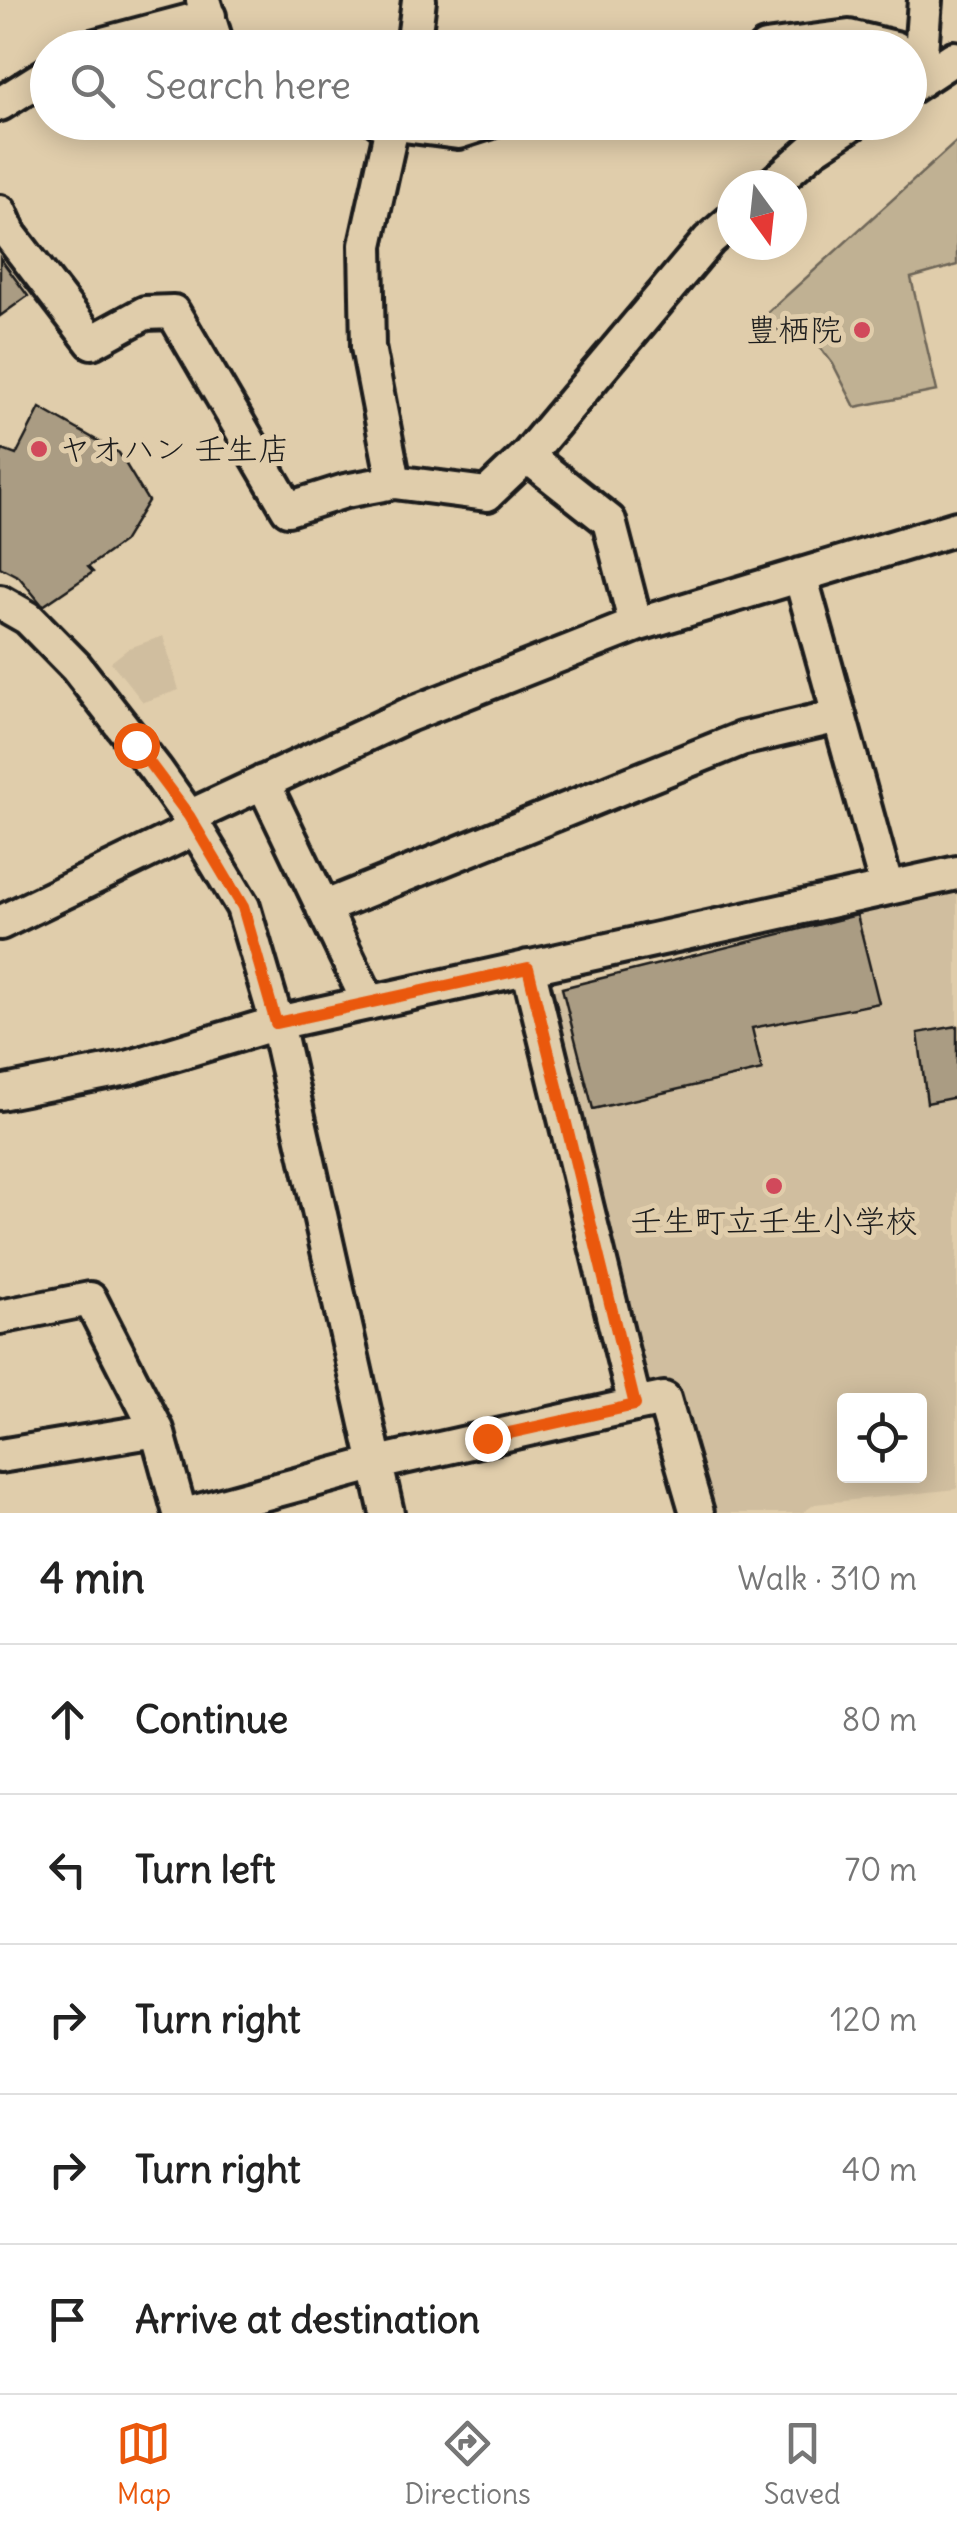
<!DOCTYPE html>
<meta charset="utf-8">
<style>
body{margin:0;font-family:Delius,"Klee One",sans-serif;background:#f6f6f6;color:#222}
.controls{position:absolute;right:30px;bottom:30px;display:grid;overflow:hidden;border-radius:10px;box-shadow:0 5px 25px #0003}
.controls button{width:90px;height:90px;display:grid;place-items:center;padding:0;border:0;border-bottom:2px solid #e0e0e0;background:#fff;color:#222;font:50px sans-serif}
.compass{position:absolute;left:717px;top:170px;width:90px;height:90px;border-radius:50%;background:#fff;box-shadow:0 5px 25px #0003;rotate:165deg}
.stop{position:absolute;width:30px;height:30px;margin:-22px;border:8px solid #ea580c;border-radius:50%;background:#fff}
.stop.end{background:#ea580c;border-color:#fff;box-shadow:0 2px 10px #0008}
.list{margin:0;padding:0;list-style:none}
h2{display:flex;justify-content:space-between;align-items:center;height:130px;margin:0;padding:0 40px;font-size:42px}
h2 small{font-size:32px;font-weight:400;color:#767676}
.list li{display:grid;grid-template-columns:65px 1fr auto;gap:30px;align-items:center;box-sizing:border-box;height:150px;padding:0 40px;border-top:2px solid #e0e0e0}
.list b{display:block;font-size:38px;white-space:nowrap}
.list em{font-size:32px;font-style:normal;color:#767676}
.icon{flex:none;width:55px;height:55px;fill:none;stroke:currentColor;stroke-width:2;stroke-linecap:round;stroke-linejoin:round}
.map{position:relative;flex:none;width:957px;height:1513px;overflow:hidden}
.search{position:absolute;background:#fff;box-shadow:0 5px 25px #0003;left:30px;right:30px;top:30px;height:110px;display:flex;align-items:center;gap:25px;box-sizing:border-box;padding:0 35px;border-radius:55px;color:#767676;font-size:38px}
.sheet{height:880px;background:#fff}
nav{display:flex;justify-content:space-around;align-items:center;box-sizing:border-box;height:140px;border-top:2px solid #e0e0e0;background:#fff;font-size:28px;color:#767676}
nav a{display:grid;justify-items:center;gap:5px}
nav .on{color:#ea580c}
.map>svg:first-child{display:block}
.built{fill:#d0be9f;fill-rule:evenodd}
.green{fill:#c0b193;stroke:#6e6658;stroke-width:2.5}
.building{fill:#aa9c83;stroke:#1c1c1c;stroke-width:2.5}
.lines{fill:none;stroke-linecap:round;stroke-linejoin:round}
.minor-casing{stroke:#1c1c1c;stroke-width:40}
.minor{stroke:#e0cdab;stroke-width:32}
.route{stroke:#ea580c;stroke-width:12}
.poi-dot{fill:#d1495b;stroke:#e0cdab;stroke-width:4}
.labels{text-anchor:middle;stroke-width:10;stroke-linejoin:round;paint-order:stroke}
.poi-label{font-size:32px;fill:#1c1c1c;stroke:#e0cdab;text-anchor:end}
</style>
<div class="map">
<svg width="957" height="1513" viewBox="0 0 957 1513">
<rect width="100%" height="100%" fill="#e0cdab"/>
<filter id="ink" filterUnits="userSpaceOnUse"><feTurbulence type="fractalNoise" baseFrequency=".01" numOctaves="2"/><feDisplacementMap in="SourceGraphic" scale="20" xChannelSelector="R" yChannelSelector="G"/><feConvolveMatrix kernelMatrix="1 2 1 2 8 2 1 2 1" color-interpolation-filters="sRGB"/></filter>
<g filter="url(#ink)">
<path class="built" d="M163,636l16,54 -36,12 -32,-40 18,-14z
M957,888v601l-142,15 -13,9h-91l-39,-132 -34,7 -91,-396zM844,1400h76v76h-76z"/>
<path class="green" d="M957,141v124l-46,13 26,113 -82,16 -22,-43 -20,-26 -22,5 -27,-27z"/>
<path class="building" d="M0,258l28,38 -28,20z
M40,408l79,45 29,48 -25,41 -35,25 5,5 -50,34 -24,-29 -19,-10v-112l3,-5 13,5z
M857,915l22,88 -127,25 10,42 -169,39 -31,-121z
M957,1026v71l-30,6 -9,-70z"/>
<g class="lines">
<defs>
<path id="minor" d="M203,0l15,48
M88,48l121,-32
M413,48l6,-48
M765,48l84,-11 46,11
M921,53l4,-53
M910,87l44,-29
M0,104l48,-30
M380,122l78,10 31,-10
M393,122l-27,123 2,102 26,135
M772,185l41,-36 41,-27
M0,212l10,23 82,107 53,-29 28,-1 115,197 57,-18 49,-9 93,12 40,-38 182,-216 23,-20
M527,456l82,65 27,104
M800,575l87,313
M0,602l28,16 48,49 80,103 33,47 54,90 34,116 110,490
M263,782l106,221
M189,817l219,-102 228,-90 321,-97
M323,908l418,-169 98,-23
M0,923l196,-95
M528,967l107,438 29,-6 33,114
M0,1093l127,-25 150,-45 680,-150
M0,1317l90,-18 67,131 23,83
M0,1456l157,-26
M192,1513l185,-50 258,-58"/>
</defs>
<use href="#minor" class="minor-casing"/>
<use href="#minor" class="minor"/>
</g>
</g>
<g class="lines" filter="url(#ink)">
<path class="route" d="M136,745l53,71 54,91 33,116 252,-55 107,437 -148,33"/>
</g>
<g class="poi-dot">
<circle cx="862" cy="330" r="10"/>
<circle cx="39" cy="449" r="10"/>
<circle cx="774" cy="1186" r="10"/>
</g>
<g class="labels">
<g class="poi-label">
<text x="842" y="341">豊栖院</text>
<text x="59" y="460" text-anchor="start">ヤオハン 壬生店</text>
<text x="774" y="1232" text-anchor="middle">壬生町立壬生小学校</text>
</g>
</g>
</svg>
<div class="controls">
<button><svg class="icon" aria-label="locate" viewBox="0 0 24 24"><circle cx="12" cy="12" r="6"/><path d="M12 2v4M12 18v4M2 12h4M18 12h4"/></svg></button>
</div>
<svg class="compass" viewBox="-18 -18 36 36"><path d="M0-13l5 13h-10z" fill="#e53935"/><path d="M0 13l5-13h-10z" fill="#767676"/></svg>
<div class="stop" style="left:136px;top:745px"></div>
<div class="stop end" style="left:487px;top:1438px"></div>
<div class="search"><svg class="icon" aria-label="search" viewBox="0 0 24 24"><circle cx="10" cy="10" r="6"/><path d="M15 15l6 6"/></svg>Search here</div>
</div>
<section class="sheet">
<h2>4 min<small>Walk · 310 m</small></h2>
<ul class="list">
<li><svg class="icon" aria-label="ahead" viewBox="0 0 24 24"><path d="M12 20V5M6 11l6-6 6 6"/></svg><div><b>Continue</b></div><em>80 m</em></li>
<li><svg class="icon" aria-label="left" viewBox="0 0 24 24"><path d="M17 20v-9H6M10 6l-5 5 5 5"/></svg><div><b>Turn left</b></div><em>70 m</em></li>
<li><svg class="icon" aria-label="right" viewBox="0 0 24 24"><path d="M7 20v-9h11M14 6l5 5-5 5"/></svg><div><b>Turn right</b></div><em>120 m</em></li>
<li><svg class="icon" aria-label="right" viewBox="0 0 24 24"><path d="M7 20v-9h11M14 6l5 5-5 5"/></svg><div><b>Turn right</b></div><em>40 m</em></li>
<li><svg class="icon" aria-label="arrive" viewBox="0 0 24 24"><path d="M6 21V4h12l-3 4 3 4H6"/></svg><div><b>Arrive at destination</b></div></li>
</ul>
</section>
<nav>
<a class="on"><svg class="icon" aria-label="map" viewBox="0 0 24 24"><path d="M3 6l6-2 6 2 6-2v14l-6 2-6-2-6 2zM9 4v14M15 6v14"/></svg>Map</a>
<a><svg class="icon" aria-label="directions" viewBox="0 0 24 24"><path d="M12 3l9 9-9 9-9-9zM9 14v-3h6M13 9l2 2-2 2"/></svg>Directions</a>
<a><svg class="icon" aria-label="saved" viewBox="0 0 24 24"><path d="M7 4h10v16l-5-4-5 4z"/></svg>Saved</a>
</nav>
